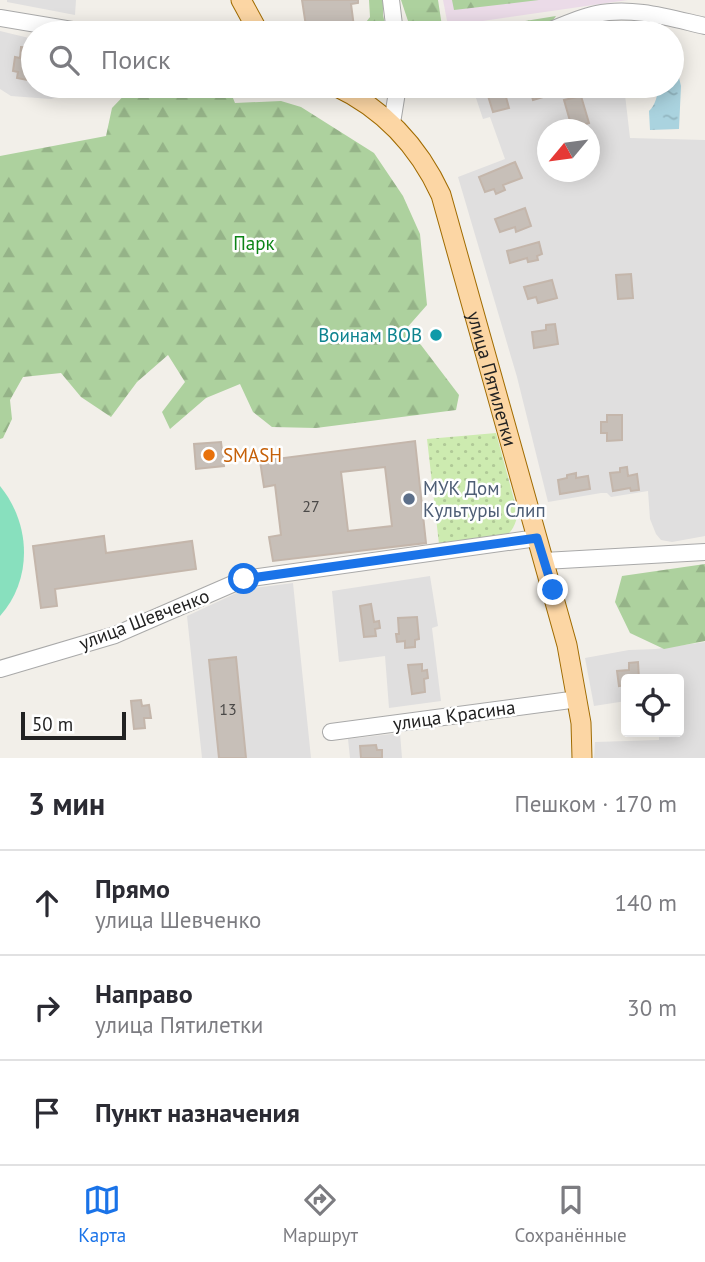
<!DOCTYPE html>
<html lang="ru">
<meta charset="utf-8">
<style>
body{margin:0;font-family:"PT Sans",sans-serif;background:#f7f7f7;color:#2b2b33}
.controls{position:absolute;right:21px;bottom:21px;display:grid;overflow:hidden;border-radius:7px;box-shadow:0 4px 18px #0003}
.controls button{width:63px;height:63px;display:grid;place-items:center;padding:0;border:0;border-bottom:2px solid #e1e1e2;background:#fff;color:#2b2b33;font:35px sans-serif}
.compass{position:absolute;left:537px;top:119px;width:63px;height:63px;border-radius:50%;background:#fff;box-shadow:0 4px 18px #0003;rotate:241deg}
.scale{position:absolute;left:21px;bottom:18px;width:105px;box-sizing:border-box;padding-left:7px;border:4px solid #222;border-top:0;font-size:19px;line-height:24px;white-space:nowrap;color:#222;-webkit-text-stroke:5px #fff;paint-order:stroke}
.stop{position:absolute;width:21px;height:21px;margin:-16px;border:5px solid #1a73e8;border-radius:50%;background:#fff}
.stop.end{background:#1a73e8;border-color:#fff;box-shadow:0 2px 7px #0008}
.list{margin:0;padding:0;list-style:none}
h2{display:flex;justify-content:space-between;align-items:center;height:91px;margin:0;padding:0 28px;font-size:30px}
h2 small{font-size:23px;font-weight:400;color:#7c7c81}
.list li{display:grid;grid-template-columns:46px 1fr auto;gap:21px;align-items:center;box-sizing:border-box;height:105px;padding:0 28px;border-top:2px solid #e1e1e2}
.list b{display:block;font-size:26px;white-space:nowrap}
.list p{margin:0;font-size:23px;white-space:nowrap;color:#7c7c81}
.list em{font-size:23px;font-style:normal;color:#7c7c81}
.icon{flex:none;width:38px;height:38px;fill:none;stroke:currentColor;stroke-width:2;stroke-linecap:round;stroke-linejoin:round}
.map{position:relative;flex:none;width:705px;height:758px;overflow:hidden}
.search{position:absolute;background:#fff;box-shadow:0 4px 18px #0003;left:21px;right:21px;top:21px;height:77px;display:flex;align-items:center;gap:18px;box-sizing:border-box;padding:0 24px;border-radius:38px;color:#7c7c81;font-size:26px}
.sheet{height:406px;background:#fff}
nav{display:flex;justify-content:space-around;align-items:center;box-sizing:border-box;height:98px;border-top:2px solid #e1e1e2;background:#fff;font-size:19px;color:#7c7c81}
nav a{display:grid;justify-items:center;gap:4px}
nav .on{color:#1a73e8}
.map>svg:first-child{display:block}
.residential{fill:#e0dfdf;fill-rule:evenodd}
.industrial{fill:#ebdbe8}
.grass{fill:url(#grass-dots)}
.forest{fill:url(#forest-firs)}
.pitch{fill:#88e0be}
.water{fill:url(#water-ripples)}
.building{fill:#c7bfb8;stroke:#c4b6ab;stroke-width:2;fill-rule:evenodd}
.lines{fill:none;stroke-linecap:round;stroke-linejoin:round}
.minor-casing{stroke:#a9a9a9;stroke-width:18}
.major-casing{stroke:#a06b00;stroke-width:21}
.minor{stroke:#fff;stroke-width:16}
.major{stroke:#fcd6a4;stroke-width:19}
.route{stroke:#1a73e8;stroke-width:9}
.culture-dot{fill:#0f9aa8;stroke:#fff;stroke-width:2.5}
.food-dot{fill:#e8710a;stroke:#fff;stroke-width:2.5}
.service-dot{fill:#5c6f8a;stroke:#fff;stroke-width:2.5}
.labels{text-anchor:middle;stroke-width:5;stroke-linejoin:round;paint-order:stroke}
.number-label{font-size:16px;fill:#4b4948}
.park-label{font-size:19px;fill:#0c8416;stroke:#fff}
.culture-label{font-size:19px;fill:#0d838f;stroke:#fff;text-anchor:end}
.street-label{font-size:19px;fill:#222;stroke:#fff}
.food-label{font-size:19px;fill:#c56008;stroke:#fff;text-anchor:start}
.service-label{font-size:19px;fill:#4e5e75;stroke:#fff;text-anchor:start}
</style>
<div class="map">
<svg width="705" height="758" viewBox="0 0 705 758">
<defs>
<pattern id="grass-dots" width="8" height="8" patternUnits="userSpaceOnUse" patternTransform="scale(1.75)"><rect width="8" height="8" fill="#cdebb0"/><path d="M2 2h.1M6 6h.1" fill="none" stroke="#b0c997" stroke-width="1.8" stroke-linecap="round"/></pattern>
<pattern id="forest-firs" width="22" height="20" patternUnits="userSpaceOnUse" patternTransform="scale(1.75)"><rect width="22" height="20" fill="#add19e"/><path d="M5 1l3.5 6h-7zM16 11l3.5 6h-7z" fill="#95b388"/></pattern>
<pattern id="water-ripples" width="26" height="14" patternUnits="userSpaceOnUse" patternTransform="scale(1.75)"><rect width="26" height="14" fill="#aad3df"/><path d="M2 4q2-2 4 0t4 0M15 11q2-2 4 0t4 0" fill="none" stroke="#92b5bf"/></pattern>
</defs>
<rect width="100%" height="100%" fill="#f2efe9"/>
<path class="residential" d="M7,0h69l-1,15 -68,-13z
M0,31l33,8v47h29l-1,10 -10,3 -40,-3 -11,-7z
M472,86h152l6,52 75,2v396l-33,6 -11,-2 -5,-6 -6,-15 -2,-28 -37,6 -4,-4h-6l-53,9 -31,-125 -59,-200 47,-18 -15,-42 -7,2zM548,130h42v42h-42z
M430,576l8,50 -6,2 9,73 -52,7 -4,-52 -46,6 -7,-71z
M293,583l18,175h-109l-15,-142 58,-27z
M705,642v116h-111l1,-16 64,-2v-8h20v-53h-53v22l-32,5 -9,-48 44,-8 27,-1z
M400,733l2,25h-52l-2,-19z"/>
<path class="industrial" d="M443,0h185l-180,26z"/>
<path class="grass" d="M496,433l22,81c-2,7 -4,15 -10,20 -14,9 -52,8 -69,10l-12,-105z"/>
<path class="forest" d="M369,0h14v15l4,18h-38l10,-2 11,-14z
M401,0h37l4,26 16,6 98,-16 -7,10 -19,7h-125l3,-12z
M452,0h87l-85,10z
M133,86h95l7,17 46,-2 20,6 73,46 29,43 17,38 7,71 -22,25 16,15 38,50 -3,15 -140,18 -44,-1 -19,-15 -13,-28 -34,14 -36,31 -8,-17 23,-30 -17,-27 -31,27 -26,35 -30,-20 -20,-24 -38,4 -13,23 2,19 -9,19 -3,1v-283l106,-20 6,-28z
M705,564v77l-41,8 -34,-16 -15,-31 7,-26z"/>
<path class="pitch" d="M0,486c31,38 33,93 0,130z"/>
<path class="water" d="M672,61h3l6,25 -2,43 -29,1 -1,-19c6,-5 10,-18 8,-25h15z"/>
<path class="building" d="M302,0h56v3l-7,1 3,23 -47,6z
M21,47l12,1v33l-16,-3 1,-6 -5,-1 2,-14 5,1z
M485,86h14l2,5 3,-1 5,18 -16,4z
M529,86h21l3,8 -20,6z
M581,96l8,27 -17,5 -8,-28z
M515,162l7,16 -19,7 2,5 -9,4 -2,-5 -9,3 -6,-15z
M525,208l6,18 -15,6 -1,-5 -15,5 -5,-13z
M539,242l3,12 -5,2 1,4 -10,2 -1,-4 -17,5 -3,-12z
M631,274l2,24 -15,1 -2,-24z
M552,280l5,18 -19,5 -2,-6 -8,2 -4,-12z
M555,324l3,20 -24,4 -2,-16 14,-2v-5z
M607,415h15v25l-15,1v-8h-6v-11h6z
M415,441l11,102 -153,18 -4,-24 12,-2 -6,-50 -11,2 -4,-26zM385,467l7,59 -44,5 -7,-59z
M221,442l3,24 -28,3 -2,-25z
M627,467l1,9 9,-2 2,16 -8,1 -1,-3 -17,3 -3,-18 10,-1v-4z
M576,473v5l12,-2 2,13 -30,5 -2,-14 9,-2v-3z
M104,536l2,17 86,-12 4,28 -141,20 2,17 -16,2 -8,-62z
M371,604l3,18 5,-1 1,7 -5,1 1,7 -12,1 -4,-31z
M417,617l2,22 -4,1v7l-10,1v-7l-8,1 -1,-8h3l-1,-16z
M236,657l10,101h-27l-10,-98z
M638,662l1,17h-13v6l-7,1 -2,-15 12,-1v-7z
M422,664v7l5,-1 1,8 -4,1 1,13 -13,2 -4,-29z
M141,700l1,6 7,-1 2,13h-7l1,10 -11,1 -3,-28z
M376,745l1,5h5v8h-21l-1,-12z"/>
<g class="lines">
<defs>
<path id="minor" d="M391,0l4,33
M0,18l90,15
M544,33c17,-7 34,-15 52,-19 36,-8 74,4 109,12
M392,123l6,-37
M544,561l161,-9
M0,669l115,-34 129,-56 293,-41
M331,732l247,-33"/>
<g id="major">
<path d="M241,0l18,33"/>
<path id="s1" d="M335,86c49,23 83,59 106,109l126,450 14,78 1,35"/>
</g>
</defs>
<use href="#minor" class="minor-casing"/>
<use href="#major" class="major-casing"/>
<use href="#minor" class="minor"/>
<use href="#major" class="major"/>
</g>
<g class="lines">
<path class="route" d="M244,579l293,-41 16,52"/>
</g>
<circle class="culture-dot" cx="436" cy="335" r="7"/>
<circle class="food-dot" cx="209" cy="455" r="7"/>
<circle class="service-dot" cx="409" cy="499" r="7"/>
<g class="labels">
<g class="number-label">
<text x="311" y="512">27</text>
<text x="228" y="715">13</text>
</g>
<g class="park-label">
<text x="254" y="250">Парк</text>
</g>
<g class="culture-label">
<text x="422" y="342">Воинам ВОВ</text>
</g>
<g class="street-label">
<text dy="7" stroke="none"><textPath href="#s1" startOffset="346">улица Пятилетки</textPath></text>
<text transform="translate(144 619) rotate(-21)" y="7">улица Шевченко</text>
<text transform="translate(454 715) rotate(-8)" y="7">улица Красина</text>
</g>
<g class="food-label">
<text x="223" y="462">SMASH</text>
</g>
<g class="service-label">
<text x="423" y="495">МУК Дом<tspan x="423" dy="22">Культуры Слип</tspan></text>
</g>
</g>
</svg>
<div class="controls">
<button><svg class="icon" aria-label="locate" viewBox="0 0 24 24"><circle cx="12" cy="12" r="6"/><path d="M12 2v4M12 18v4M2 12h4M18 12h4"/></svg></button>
</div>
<svg class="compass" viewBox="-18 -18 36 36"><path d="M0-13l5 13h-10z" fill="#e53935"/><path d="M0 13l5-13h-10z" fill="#7c7c81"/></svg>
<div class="scale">50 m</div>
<div class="stop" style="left:244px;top:579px"></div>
<div class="stop end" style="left:553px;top:590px"></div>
<div class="search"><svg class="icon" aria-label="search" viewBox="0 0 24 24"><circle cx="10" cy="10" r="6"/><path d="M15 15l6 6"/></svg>Поиск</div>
</div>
<section class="sheet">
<h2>3 мин<small>Пешком · 170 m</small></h2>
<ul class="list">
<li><svg class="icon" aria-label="ahead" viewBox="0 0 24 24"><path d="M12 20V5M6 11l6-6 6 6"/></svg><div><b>Прямо</b><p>улица Шевченко</p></div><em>140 m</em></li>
<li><svg class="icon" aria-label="right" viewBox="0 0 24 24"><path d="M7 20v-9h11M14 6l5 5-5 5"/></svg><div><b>Направо</b><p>улица Пятилетки</p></div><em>30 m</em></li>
<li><svg class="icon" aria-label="arrive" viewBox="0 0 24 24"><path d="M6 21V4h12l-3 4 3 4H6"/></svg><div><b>Пункт назначения</b></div></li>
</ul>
</section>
<nav>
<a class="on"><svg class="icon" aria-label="map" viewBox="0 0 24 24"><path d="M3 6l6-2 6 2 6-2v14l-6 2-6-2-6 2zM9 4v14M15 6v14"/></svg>Карта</a>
<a><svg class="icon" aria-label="directions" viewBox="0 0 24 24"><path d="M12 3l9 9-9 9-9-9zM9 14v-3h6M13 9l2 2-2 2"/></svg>Маршрут</a>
<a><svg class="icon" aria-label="saved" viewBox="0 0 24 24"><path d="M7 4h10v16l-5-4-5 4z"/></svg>Сохранённые</a>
</nav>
